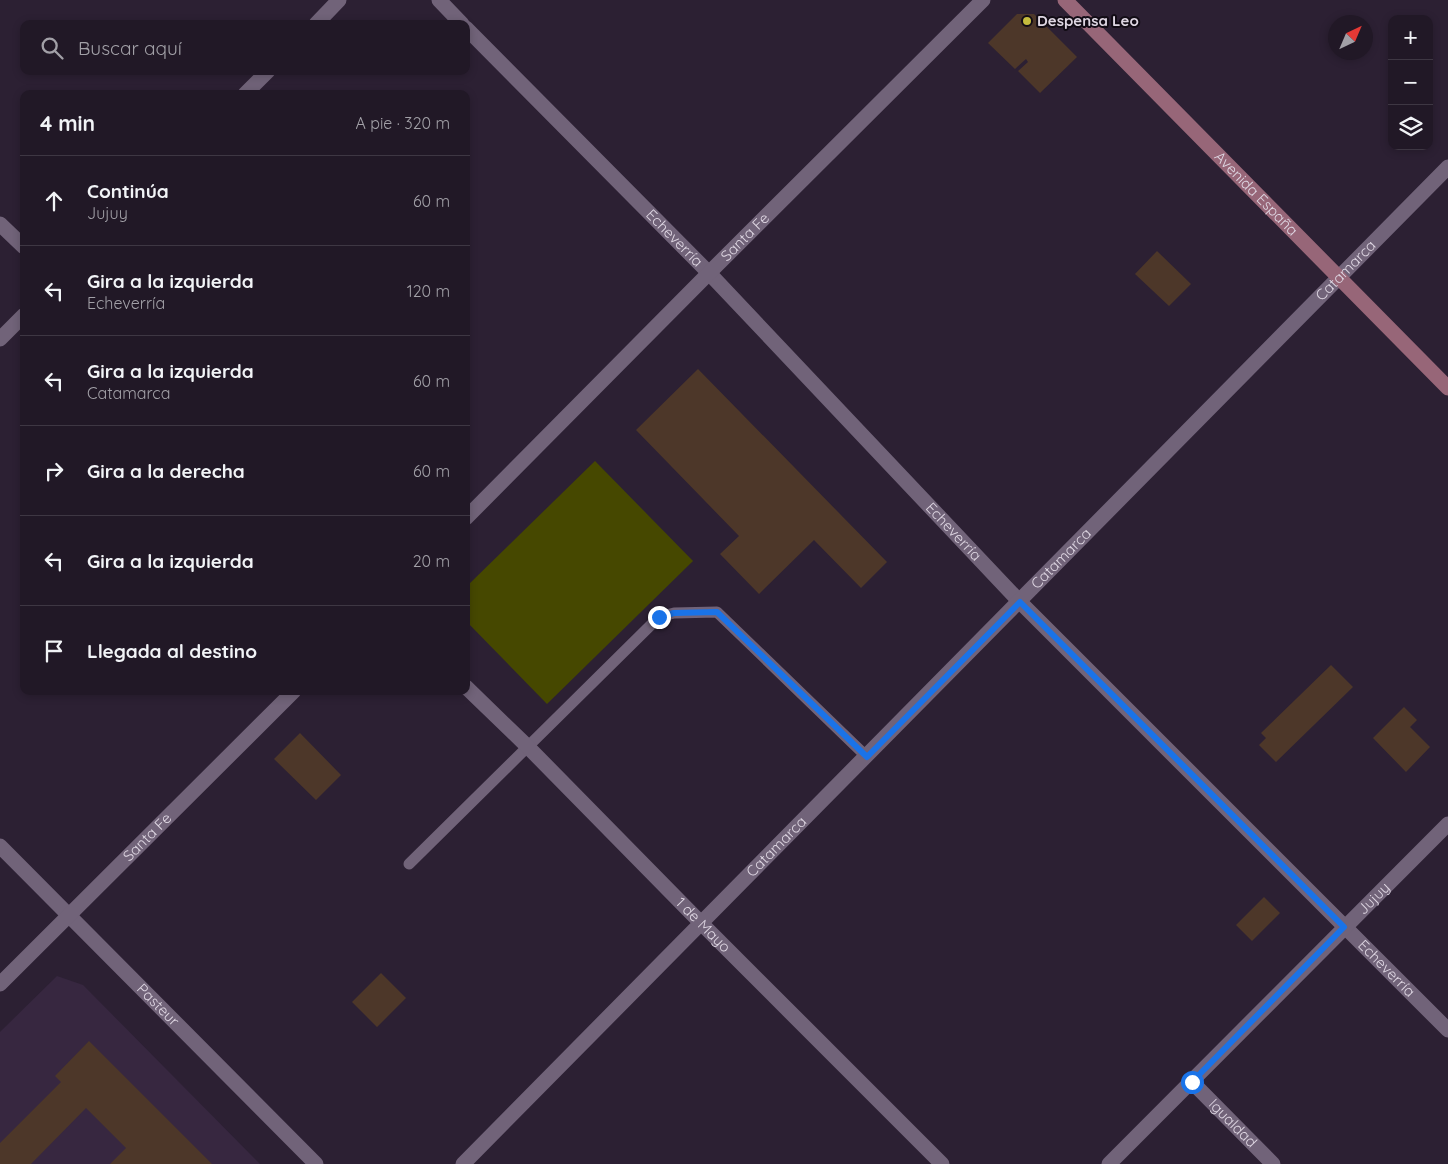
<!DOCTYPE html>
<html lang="es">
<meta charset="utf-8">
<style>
body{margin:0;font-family:Quicksand,sans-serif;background:#29212e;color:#f1f3f6}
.controls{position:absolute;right:15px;top:15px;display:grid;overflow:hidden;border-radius:10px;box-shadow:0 2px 8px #0003}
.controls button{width:45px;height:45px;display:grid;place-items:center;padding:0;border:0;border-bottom:1px solid #3e3743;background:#211826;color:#f1f3f6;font:25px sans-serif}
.compass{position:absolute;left:1328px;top:15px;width:45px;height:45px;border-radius:50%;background:#211826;box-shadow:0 2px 8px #0003;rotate:44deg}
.stop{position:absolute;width:15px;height:15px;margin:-11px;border:4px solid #1a73e8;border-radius:50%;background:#fff}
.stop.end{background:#1a73e8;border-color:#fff;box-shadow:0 1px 5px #0008}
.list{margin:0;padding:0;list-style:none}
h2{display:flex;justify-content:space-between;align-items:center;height:65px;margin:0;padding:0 20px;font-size:21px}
h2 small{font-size:16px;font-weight:400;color:#a2a0a7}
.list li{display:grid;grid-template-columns:32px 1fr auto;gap:15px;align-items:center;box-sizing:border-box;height:90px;padding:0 20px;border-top:1px solid #3e3743}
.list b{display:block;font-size:19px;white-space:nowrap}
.list p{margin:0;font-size:16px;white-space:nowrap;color:#a2a0a7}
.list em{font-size:16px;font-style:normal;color:#a2a0a7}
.icon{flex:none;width:28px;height:28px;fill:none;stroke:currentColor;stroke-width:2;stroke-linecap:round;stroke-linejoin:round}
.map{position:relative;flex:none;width:1448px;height:1164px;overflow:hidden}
.search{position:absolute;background:#211826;box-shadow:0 2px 8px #0003;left:20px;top:20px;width:450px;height:55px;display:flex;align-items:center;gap:12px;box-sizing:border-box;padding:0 18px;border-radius:10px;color:#a2a0a7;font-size:19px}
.panel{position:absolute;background:#211826;box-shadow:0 2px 8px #0003;left:20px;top:90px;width:450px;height:605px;border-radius:10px}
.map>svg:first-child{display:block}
.built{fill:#372740}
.green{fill:#464800}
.building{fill:#4d3729}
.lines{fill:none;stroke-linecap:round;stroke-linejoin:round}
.lane{stroke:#716379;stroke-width:11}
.street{stroke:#716379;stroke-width:15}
.secondary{stroke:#976678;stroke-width:15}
.route{stroke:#1a73e8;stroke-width:6}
.poi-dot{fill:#c5bc3d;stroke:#120c15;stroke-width:2}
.labels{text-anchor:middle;stroke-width:4;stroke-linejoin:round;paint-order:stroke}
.poi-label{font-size:15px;font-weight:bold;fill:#ded6e2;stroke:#120c15;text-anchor:start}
.street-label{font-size:15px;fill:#ded6e2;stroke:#120c15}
</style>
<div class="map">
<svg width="1448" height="1164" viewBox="0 0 1448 1164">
<rect width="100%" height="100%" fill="#2c2033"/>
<path class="built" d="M57,976l26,9 177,179h-260v-132z"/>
<path class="green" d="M595,461l98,100 -146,143 -81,-83v-34z"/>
<path class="building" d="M1017,14h17l43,43 -37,36 -22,-22 10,-9 -2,-3 -11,10 -27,-26z
M1157,251l34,33 -22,22 -34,-32z
M698,369l189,193 -26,26 -47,-48 -55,54 -39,-40 19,-18 -103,-106z
M1331,665l22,22 -77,75 -17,-17 7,-7 -5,-5z
M1404,707l13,13 -7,7 20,20 -24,25 -33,-34z
M300,733l41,42 -25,25 -42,-41z
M1264,897l16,16 -28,28 -16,-16z
M381,973l25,25 -29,29 -25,-25z
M89,1041l123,123h-102l16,-16 -40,-40 -55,56h-31v-21l61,-61 -6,-6z"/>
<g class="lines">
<path class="lane" d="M409,864l250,-247 15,-4 43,-1 150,145"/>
<g class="street">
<path d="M439,0l23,24"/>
<path d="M316,24l23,-24"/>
<path id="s1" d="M466,28l243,245 311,329 428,428"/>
<path d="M245,94l23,-23"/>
<path d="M0,224l24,23"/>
<path d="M0,339l24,-24"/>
<path id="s2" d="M466,518l243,-245 274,-273"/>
<path id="s3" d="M466,687l62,60 173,176 241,241"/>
<path id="s4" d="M0,846l316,318"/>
<path id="s5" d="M0,984l294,-293"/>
<path id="s6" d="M1192,1082l81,82"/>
<path id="s7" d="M463,1164l985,-997"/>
<path id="s8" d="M1109,1164l339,-340"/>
</g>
<path class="secondary" id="s9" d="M1065,0l383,388"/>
</g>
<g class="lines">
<path class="route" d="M659,617l15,-4 43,-1 150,145 153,-155 324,325 -152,155"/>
</g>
<circle class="poi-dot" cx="1027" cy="21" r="5"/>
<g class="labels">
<g class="poi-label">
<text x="1037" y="26">Despensa Leo</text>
</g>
<g class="street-label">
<text dy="5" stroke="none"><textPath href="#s9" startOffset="272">Avenida España</textPath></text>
<text dy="5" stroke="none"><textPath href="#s2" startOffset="396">Santa Fe</textPath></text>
<text dy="5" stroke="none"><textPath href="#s1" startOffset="296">Echeverría</textPath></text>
<text dy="5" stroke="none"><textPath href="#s7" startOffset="1256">Catamarca</textPath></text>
<text dy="5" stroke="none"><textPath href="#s1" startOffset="701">Echeverría</textPath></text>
<text dy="5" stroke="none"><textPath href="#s7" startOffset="851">Catamarca</textPath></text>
<text dy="5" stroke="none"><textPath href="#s5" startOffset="208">Santa Fe</textPath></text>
<text dy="5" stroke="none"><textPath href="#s7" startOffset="446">Catamarca</textPath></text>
<text dy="5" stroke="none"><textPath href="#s8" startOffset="375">Jujuy</textPath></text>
<text dy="5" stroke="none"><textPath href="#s3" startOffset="336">1 de Mayo</textPath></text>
<text dy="5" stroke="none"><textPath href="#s1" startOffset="1316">Echeverría</textPath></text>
<text dy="5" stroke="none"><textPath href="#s4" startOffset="224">Pasteur</textPath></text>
<text dy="5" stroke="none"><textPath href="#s6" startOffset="58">Igualdad</textPath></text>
</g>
</g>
</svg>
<div class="controls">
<button>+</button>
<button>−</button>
<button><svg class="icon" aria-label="layers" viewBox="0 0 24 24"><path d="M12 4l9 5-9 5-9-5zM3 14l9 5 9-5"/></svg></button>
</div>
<svg class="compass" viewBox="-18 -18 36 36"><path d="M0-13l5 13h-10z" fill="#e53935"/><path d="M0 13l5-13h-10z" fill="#a2a0a7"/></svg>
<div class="stop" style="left:1192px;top:1082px"></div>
<div class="stop end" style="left:659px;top:617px"></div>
<div class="search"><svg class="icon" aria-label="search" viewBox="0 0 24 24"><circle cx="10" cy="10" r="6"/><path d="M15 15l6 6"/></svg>Buscar aquí</div>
<section class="panel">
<h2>4 min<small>A pie · 320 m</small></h2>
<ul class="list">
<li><svg class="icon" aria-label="ahead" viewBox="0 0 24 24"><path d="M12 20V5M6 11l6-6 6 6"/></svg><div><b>Continúa</b><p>Jujuy</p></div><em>60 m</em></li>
<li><svg class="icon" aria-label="left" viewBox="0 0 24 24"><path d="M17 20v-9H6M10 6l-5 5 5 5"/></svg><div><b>Gira a la izquierda</b><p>Echeverría</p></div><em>120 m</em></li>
<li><svg class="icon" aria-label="left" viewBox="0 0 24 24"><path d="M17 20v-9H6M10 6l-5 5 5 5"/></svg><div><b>Gira a la izquierda</b><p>Catamarca</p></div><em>60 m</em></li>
<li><svg class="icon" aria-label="right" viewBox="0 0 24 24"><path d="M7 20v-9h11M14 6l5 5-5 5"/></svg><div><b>Gira a la derecha</b></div><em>60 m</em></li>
<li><svg class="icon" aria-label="left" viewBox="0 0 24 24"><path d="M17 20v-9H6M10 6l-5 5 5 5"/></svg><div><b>Gira a la izquierda</b></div><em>20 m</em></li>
<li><svg class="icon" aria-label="arrive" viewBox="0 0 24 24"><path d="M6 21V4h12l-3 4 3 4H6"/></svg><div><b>Llegada al destino</b></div></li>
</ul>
</section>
</div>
